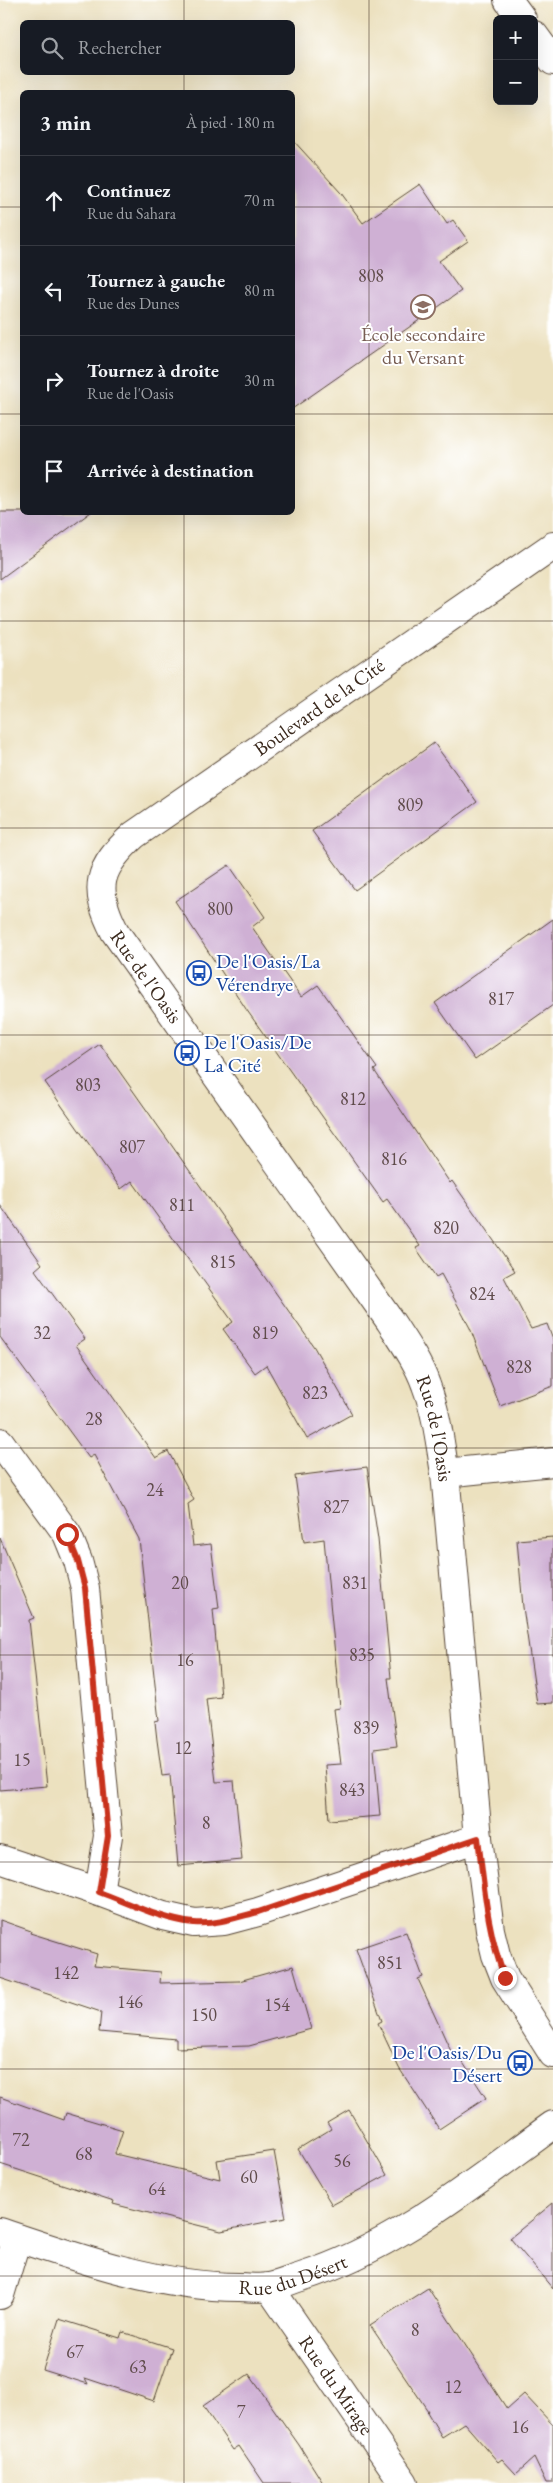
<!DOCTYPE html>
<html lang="fr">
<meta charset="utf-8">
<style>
body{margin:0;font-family:"EB Garamond",serif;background:#20242c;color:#f1f3f6}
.controls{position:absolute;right:15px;top:15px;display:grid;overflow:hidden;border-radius:8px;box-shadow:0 5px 20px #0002}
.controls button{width:45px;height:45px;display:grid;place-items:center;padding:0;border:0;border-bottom:1px solid #363941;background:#171b24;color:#f1f3f6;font:25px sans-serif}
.stop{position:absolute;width:15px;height:15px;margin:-11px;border:4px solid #c8321e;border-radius:50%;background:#fff}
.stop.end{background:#c8321e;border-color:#fff;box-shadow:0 1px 5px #0008}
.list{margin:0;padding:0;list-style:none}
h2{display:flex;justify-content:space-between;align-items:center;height:65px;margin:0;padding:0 20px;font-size:21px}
h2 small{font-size:16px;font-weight:400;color:#9ea1a6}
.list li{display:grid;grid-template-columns:32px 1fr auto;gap:15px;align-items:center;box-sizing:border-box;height:90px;padding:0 20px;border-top:1px solid #363941}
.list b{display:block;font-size:19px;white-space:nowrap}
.list p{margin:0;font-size:16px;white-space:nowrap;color:#9ea1a6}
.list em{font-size:16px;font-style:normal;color:#9ea1a6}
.icon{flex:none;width:28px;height:28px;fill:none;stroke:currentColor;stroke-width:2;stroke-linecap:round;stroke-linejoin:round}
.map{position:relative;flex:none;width:553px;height:2483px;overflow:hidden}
.search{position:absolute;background:#171b24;box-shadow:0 5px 20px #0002;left:20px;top:20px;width:275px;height:55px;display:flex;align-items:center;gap:12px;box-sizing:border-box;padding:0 18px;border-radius:8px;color:#9ea1a6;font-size:19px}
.panel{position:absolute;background:#171b24;box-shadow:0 5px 20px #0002;left:20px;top:90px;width:275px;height:425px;border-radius:8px}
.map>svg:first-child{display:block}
.building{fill:#cfb0d4}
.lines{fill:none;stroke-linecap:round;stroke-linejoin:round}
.street-casing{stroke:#564536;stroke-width:30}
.secondary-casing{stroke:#564536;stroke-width:30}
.street{stroke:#fff;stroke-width:28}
.secondary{stroke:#fff;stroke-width:28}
.route{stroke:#c8321e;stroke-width:6}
.grid{fill:none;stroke:#3b2a1e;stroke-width:1;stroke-opacity:0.55}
.labels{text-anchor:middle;stroke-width:4;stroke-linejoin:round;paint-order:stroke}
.number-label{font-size:18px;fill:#604c4c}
.education-label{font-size:20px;fill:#785e54;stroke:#fff}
.street-label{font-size:20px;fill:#3b2a1e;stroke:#fff}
.transit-label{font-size:20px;fill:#164399;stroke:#fff;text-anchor:start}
</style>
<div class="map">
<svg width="553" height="2483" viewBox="0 0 553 2483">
<rect width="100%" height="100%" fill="#fff"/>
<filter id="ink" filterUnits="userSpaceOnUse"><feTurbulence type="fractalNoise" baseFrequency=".02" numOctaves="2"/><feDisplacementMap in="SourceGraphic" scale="10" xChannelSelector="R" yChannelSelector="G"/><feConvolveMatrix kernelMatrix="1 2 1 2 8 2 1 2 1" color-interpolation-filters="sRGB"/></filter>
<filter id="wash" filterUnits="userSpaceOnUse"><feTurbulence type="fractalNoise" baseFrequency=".0096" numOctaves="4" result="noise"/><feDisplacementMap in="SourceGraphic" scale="20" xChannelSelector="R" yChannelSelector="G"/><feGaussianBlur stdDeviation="1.12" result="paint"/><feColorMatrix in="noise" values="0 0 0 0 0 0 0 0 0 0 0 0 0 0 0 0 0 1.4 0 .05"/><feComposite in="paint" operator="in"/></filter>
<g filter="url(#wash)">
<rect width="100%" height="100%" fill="#ece1bf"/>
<g id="blocks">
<path class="building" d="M292,139l49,54 22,30 57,-39 27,40 6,-4 15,21 -29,20 22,30 -169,118z
M0,512h91l-91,67z
M434,743l43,59 -122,88 -43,-59z
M229,865l36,52 -13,10 49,70 17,-12 59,83 -3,2 76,113 2,-2 63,90 -11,6 27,52 16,-5 6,16v46l-53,20 -30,-78 -29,-54 -5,3 -20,-29 4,-2 -33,-47 -4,3 -137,-193 -71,-108z
M553,919v86l-78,55 -40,-57z
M100,1044l214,303 38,67 -45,25 -41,-74 -11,8 -32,-44 10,-7 -101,-141 -11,8 -57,-80 -19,-27z
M0,1205l42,59 -7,6 50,69 -9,6 80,113 12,-7 26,49 -6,4 5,42 18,-2 8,64 -6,1 8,88 -15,2 10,83 18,-1 8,79 -64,6 -8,-91 -8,1 -5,-36 -2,-18 4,-1 -20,-182 -45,-84 -5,3 -89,-121z
M367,1467l11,72 13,139h-3l9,68 -23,3 6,67 -51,4 -4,-55 16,-1 -7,-55 6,-1 -16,-169 -20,3 -9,-66z
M553,1537v166l-16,1 -14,-97 -6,-67z
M0,1538l34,80 -5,2 18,166 -47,4z
M0,1920l31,11 -1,2 67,21 -3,12 67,6 -1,11 79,-2 54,-15 18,63 -62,17 -73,2v-9l-77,-7 2,-20 -101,-34z
M406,1932l17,45 -5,2 36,79 4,-3 28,43 -47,31 -40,-61 -21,-45 4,-2 -26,-72z
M0,2097l64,23 2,-7 57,17 -8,24 105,25 -3,-19 57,-9 12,67 -65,13 -108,-27 1,-3 -114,-37z
M349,2110l38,65 -55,30 -34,-56 33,-20 -4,-6z
M553,2203v86l-43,-51z
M428,2288l79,121 17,-15 29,31v58h-7l-12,-25 -18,16 -14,-15 -4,3 -34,-39 -22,14 -15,-25 1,-1 -58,-86z
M59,2319l61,19 2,-6 50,16 -18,53 -69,-23 3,6 -45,-14z
M249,2374l50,71 24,38h-59l-25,-37 -6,4 -30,-44z"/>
</g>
</g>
<g filter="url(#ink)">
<use href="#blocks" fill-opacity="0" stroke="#564536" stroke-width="1"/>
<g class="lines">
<defs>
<g id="street">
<path id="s1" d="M553,546l-419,289c-36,33 -42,53 -19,97l275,389c13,20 28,41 36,64 11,29 14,59 19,88l33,365 12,92 6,25 9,23 48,76"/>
<path d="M0,1442l67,92 11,27 7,27 23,248 -9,56"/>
<path d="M445,1473l108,-11"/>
<path d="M0,1859l99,33 64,24 31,7 30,-2 34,-9 220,-74"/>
<path id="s2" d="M0,2232c74,25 160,55 239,55 9,0 21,2 30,0 11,-2 22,-7 32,-10 95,-30 173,-95 252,-152"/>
<path id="s3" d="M269,2287l135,196"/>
<path d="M0,2295l17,-57"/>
</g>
<path id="secondary" d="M508,0l14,19
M534,35l19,26"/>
</defs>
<use href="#street" class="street-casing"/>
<use href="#secondary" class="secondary-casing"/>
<use href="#street" class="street"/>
<use href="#secondary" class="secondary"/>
</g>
</g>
<g class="lines" filter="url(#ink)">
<path class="route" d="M67,1534l11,27 7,27 23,248 -9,56c30,11 63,28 95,31 22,2 44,-6 64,-11l220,-74c6,47 9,95 27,140"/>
</g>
<path class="grid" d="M184,0v22M369,0v2483M184,72v20M0,207h22M292,207h261M0,414h22M292,414h261M184,512v1971M0,621h553M0,828h553M0,1035h553M0,1242h553M0,1448h553M0,1655h553M0,1862h553M0,2069h553M0,2276h553"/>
<defs>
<symbol id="school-ring" viewBox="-11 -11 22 22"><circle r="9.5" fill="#fff" stroke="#8d6e63" stroke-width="1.5"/><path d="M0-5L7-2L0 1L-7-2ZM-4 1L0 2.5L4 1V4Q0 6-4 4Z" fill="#8d6e63"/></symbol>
<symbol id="bus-ring" viewBox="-11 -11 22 22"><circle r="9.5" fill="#fff" stroke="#1a4fb4" stroke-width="1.5"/><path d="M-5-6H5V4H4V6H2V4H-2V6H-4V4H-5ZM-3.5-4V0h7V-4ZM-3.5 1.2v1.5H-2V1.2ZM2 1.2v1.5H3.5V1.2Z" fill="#1a4fb4"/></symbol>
</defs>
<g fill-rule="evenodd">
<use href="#school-ring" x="409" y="293" width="28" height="28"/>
<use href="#bus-ring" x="185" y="959" width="28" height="28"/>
<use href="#bus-ring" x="173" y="1039" width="28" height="28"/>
<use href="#bus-ring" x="506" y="2049" width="28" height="28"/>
</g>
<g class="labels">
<g class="number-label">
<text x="371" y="282">808</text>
<text x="410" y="811">809</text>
<text x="220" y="915">800</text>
<text x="501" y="1005">817</text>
<text x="88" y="1091">803</text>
<text x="353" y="1105">812</text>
<text x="132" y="1153">807</text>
<text x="394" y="1165">816</text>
<text x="182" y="1211">811</text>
<text x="446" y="1234">820</text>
<text x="223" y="1268">815</text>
<text x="482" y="1300">824</text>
<text x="42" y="1339">32</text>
<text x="265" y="1339">819</text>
<text x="519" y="1373">828</text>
<text x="315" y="1399">823</text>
<text x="94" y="1425">28</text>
<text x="155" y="1496">24</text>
<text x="336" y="1513">827</text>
<text x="180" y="1589">20</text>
<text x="355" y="1589">831</text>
<text x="362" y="1661">835</text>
<text x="185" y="1666">16</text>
<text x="366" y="1734">839</text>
<text x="183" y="1754">12</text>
<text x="22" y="1766">15</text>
<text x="352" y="1796">843</text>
<text x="206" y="1829">8</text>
<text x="390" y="1969">851</text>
<text x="66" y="1979">142</text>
<text x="130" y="2008">146</text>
<text x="277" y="2011">154</text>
<text x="204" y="2021">150</text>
<text x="21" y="2146">72</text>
<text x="84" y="2160">68</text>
<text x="342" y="2167">56</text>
<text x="249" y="2183">60</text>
<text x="157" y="2195">64</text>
<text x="415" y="2336">8</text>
<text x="75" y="2358">67</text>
<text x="138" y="2373">63</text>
<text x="453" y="2393">12</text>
<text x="241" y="2418">7</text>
<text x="520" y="2433">16</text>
</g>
<g class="education-label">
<text x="423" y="341">École secondaire<tspan x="423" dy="23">du Versant</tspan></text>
</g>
<g class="street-label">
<text transform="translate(319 707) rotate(-35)" y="7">Boulevard de la Cité</text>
<text dy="7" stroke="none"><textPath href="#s1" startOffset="674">Rue de l'Oasis</textPath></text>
<text dy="7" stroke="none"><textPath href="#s1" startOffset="1214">Rue de l'Oasis</textPath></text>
<text dy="7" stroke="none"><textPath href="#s2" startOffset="302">Rue du Désert</textPath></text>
<text dy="7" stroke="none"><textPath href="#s3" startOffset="119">Rue du Mirage</textPath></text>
</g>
<g class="transit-label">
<text x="216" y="968">De l'Oasis/La<tspan x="216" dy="23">Vérendrye</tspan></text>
<text x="204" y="1049">De l'Oasis/De<tspan x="204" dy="23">La Cité</tspan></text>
<text x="502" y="2059" text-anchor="end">De l'Oasis/Du<tspan x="502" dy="23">Désert</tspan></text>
</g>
</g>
</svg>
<div class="controls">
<button>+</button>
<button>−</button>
</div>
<div class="stop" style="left:67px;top:1534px"></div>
<div class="stop end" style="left:505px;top:1978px"></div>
<div class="search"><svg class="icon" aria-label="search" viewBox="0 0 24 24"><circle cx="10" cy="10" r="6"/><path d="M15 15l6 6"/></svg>Rechercher</div>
<section class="panel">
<h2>3 min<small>À pied · 180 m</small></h2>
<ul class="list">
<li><svg class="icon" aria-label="ahead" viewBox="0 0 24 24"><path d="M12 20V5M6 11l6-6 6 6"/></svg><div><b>Continuez</b><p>Rue du Sahara</p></div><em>70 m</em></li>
<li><svg class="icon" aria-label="left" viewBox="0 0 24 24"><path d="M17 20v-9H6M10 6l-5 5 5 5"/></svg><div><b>Tournez à gauche</b><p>Rue des Dunes</p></div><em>80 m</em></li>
<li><svg class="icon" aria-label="right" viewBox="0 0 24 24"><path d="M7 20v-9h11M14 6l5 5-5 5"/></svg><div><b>Tournez à droite</b><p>Rue de l'Oasis</p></div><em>30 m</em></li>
<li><svg class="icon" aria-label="arrive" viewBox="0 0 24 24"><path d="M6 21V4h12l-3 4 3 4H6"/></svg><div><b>Arrivée à destination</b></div></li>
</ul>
</section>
</div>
